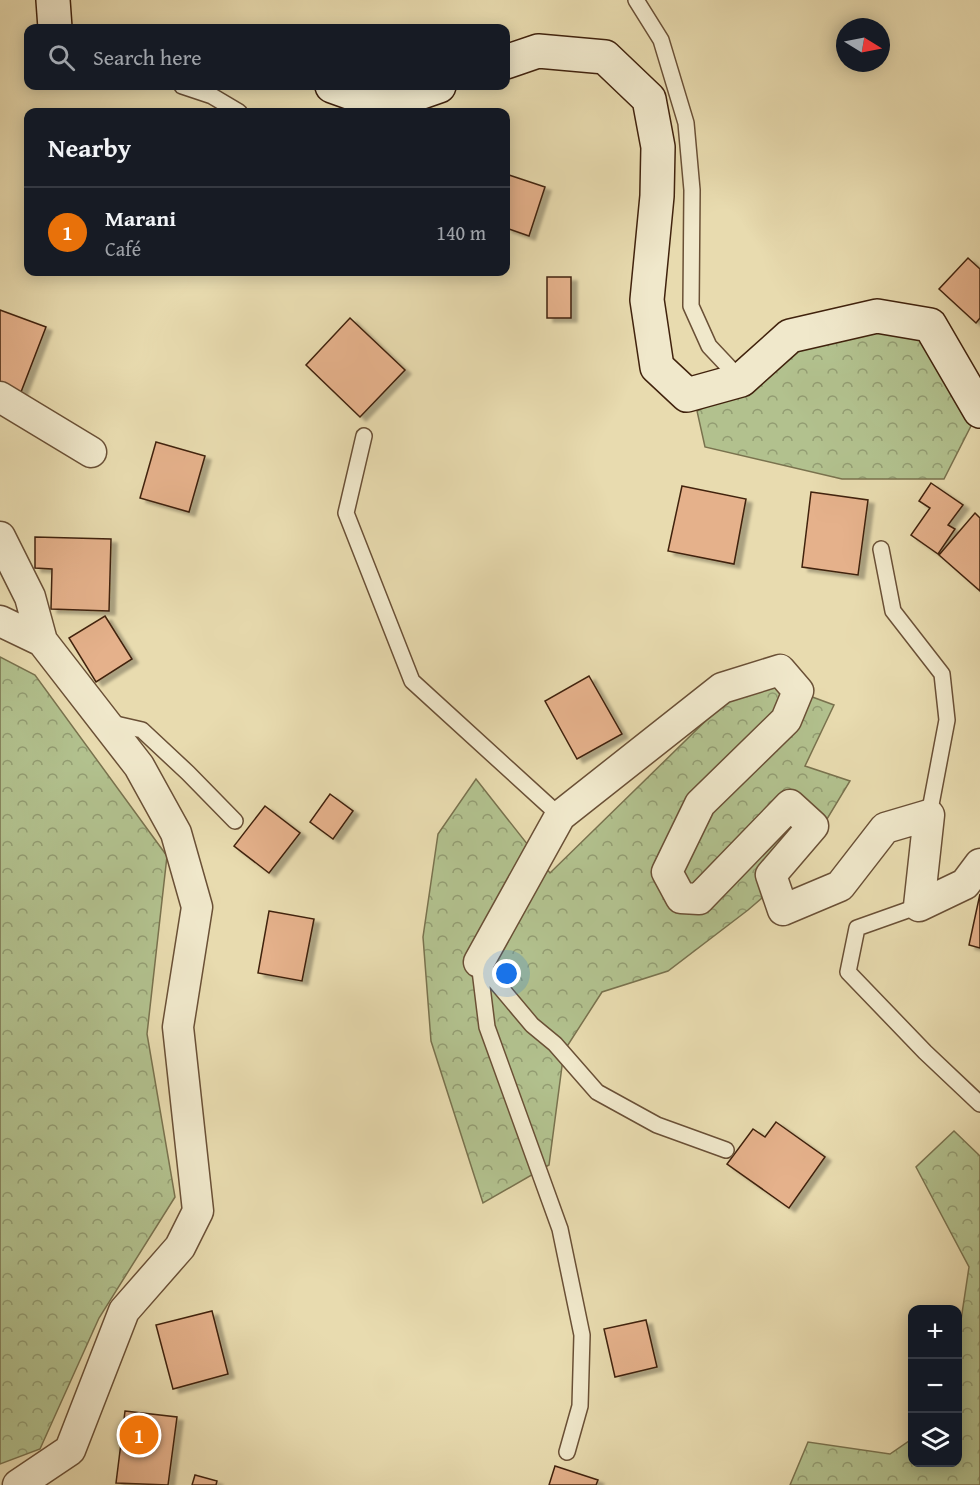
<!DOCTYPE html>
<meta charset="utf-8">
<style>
body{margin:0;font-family:"Gentium Book Plus",serif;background:#20242c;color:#f1f3f6}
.controls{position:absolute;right:18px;bottom:18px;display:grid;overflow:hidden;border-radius:12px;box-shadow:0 3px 15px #0003}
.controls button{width:54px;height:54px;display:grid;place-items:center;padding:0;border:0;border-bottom:2px solid #363941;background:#171b24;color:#f1f3f6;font:30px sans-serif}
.compass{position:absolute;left:836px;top:18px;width:54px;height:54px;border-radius:50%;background:#171b24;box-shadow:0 3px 15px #0003;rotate:100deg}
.you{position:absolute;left:507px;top:974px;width:21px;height:21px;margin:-15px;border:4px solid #fff;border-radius:50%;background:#1a73e8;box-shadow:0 0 0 9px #1a73e833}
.badge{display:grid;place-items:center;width:39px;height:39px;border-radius:50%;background:#7c3aed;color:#fff;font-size:20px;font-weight:700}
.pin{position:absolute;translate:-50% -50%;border:3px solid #fff;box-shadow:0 2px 6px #0006}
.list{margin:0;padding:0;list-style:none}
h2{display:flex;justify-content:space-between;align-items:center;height:78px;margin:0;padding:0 24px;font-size:26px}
h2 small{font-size:20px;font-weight:400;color:#9ea1a6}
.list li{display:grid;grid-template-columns:39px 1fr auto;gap:18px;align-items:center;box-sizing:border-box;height:90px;padding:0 24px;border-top:2px solid #363941}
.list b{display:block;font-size:22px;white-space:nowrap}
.list p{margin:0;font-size:20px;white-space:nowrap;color:#9ea1a6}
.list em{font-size:20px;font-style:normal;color:#9ea1a6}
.icon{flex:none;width:33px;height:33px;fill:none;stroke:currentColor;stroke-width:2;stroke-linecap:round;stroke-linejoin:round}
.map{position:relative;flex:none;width:980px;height:1485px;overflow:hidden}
.search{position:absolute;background:#171b24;box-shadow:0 3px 15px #0003;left:24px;top:24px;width:486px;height:66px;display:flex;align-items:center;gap:15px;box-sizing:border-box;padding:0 21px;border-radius:12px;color:#9ea1a6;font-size:22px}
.panel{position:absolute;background:#171b24;box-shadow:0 3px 15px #0003;left:24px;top:108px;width:486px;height:168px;border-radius:12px}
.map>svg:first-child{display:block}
.forest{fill:url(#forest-crowns);stroke:#79724e;stroke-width:1.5}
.building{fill:#e5b18b;stroke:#40220d;stroke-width:1.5;filter:url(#shadow)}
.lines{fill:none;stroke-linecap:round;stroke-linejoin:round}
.lane-casing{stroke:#6a5036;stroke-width:18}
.street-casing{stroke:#6a5036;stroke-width:33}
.secondary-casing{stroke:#40220d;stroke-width:36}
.lane{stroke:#f0e8cb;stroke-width:15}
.street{stroke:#f0e8cb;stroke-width:30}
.secondary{stroke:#f0e8cb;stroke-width:33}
</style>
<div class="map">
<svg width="980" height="1485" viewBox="0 0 980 1485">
<defs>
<pattern id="forest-crowns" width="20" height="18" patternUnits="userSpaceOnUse" patternTransform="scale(1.5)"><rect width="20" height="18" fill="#b2c18e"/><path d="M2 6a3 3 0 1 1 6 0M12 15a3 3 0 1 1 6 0" fill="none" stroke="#929c72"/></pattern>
<filter id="shadow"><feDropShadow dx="6" dy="4" stdDeviation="1.5" flood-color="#0004"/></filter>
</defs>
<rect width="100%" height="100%" fill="#e8dbaf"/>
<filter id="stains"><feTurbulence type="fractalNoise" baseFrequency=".00333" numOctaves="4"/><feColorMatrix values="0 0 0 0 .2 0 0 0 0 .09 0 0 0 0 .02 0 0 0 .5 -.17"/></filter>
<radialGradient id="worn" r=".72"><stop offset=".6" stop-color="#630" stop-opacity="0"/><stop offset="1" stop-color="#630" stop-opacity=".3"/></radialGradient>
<path class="forest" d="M869,329l60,8 46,81 -31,61h-102l-137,-32 -8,-36 60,-30 44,-35z
M0,657l35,18 132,181 -20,178 28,163 -76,121 -59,131 -40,15z
M777,684l57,21 -29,61 45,15 -52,86 -50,43 -80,61 -66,21 -38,59 -15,114 -66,38 -52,-162 -8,-104 15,-103 38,-55 74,94 176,-172z
M954,1131l26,25v329h-190l18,-43 82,12 22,-15v23h46v-122l11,-73 -53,-100z"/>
<path class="building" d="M506,174l39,13 -16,49 -23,-8z
M968,258l12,11v49l-4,5 -37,-34z
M547,277h24v41h-24z
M0,310l46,17 -25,65 -21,-8z
M350,318l55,52 -45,47 -54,-52z
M156,442l49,14 -16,56 -49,-14z
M931,483l32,22 -15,20 7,4 -17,25 -27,-19 19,-27 -11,-7z
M682,486l64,13 -12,65 -66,-13z
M811,492l57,8 -10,75 -56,-8z
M975,513l5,5v73l-41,-36z
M35,537l76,2 -2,72 -58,-2 1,-40 -17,-1z
M105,616l27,43 -36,23 -27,-44z
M589,676l33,58 -45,25 -32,-58z
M330,794l23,17 -20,28 -23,-17z
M265,806l35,27 -31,40 -35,-27z
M980,894v54l-11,-3z
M269,911l45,8 -12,62 -44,-8z
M776,1122l49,35 -36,51 -62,-44 26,-35 12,8z
M212,1311l16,63 -55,15 -17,-64z
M646,1320l11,47 -42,10 -11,-48z
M125,1411l52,6 -9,68 -52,-2z
M555,1466l43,14 -2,5h-47z
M195,1475l22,6 -1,4h-24z"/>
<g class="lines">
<defs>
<path id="lane" d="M636,0l25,40 25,83 6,67 -1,116 18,40 32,34
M182,86l30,10 27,16
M364,436l-18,77 66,168 148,135
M881,549l12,62 49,63 5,46 -18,95
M107,722l35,8 46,43 47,48
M919,906l-62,22 -9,44 77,80 55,52
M479,962l8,65 73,202 22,106 -2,71 -13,46
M479,962l53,63 23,19 42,48 60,33 69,25"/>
<path id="street" d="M0,397l91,55
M0,537l30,60 12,44 97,125 37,67 21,74 -19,120 20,184 -18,36 -56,64 -54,139 -52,35
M0,621l42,20
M479,962l81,-146 162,-128 58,-18 18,21 -12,29 -86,84 -33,68 14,26 18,1 91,-94 23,21 -42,49 12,35 57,-24 45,-58 44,-13 -10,91 46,-22 15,-20"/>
<path id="secondary" d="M53,0l2,28
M506,62l32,-11 67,6 44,42 9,48 -1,49 -10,104 10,67 30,28 54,-15 49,-44 87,-20 53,9 50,86
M332,86l53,19 54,-19"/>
</defs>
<use href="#lane" class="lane-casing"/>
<use href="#street" class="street-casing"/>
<use href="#secondary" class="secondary-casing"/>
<use href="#lane" class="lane"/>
<use href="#street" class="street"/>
<use href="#secondary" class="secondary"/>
</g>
<rect width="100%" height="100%" filter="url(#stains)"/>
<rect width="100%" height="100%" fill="url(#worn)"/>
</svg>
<div class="controls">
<button>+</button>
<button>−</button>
<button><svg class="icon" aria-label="layers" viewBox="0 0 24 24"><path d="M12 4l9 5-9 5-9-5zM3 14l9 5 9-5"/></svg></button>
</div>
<svg class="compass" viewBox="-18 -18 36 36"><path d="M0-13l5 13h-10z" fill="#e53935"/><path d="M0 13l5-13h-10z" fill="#9ea1a6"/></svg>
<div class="you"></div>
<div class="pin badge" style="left:139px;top:1435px;background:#e8710a">1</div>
<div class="search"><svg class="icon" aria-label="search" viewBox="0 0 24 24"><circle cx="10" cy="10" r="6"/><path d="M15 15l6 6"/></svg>Search here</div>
<section class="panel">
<h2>Nearby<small></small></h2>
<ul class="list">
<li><span class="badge" style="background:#e8710a">1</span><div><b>Marani</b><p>Café</p></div><em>140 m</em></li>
</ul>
</section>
</div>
